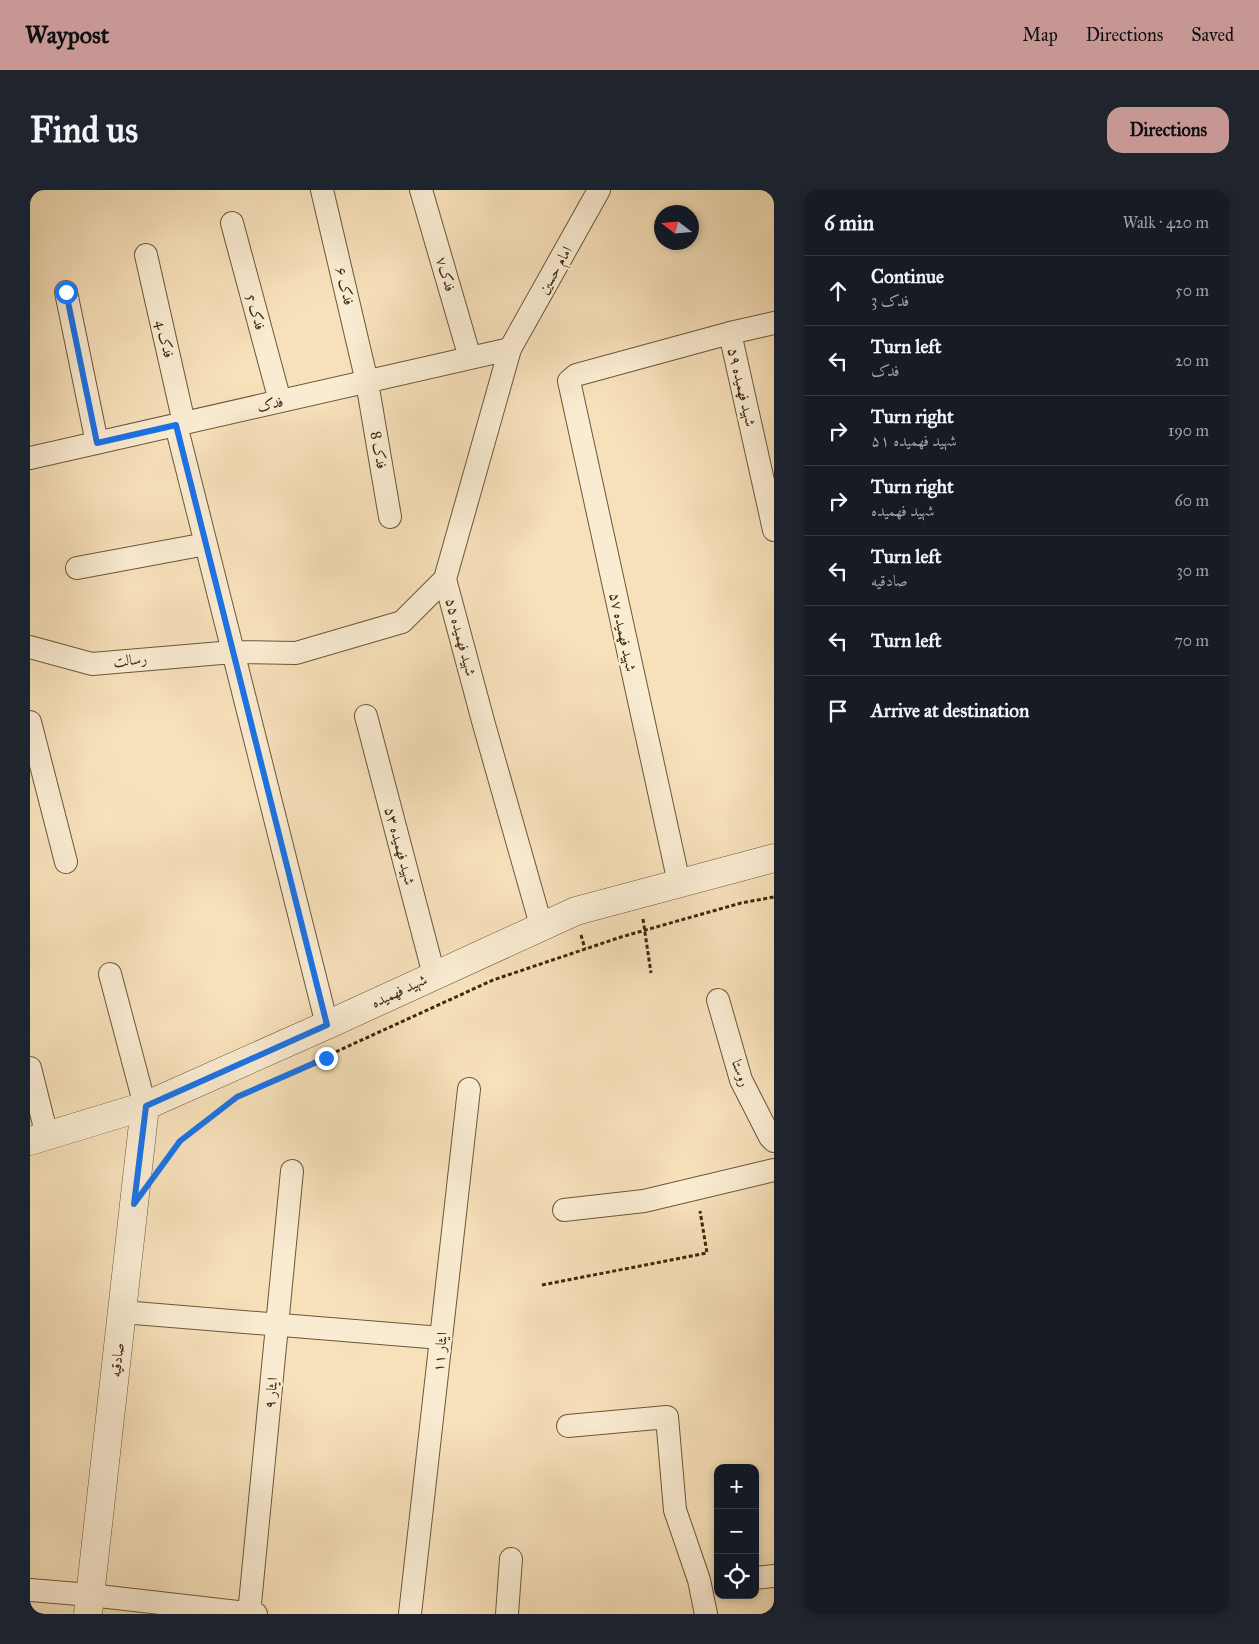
<!DOCTYPE html>
<meta charset="utf-8">
<style>
body{margin:0;font-family:"IM FELL Great Primer",Amiri,serif;background:#20242c;color:#f1f3f6}
.controls{position:absolute;right:15px;bottom:15px;display:grid;overflow:hidden;border-radius:10px;box-shadow:0 2px 8px #0003}
.controls button{width:45px;height:45px;display:grid;place-items:center;padding:0;border:0;border-bottom:1px solid #363941;background:#171b24;color:#f1f3f6;font:25px sans-serif}
.compass{position:absolute;left:624px;top:15px;width:45px;height:45px;border-radius:50%;background:#171b24;box-shadow:0 2px 8px #0003;rotate:286deg}
.stop{position:absolute;width:15px;height:15px;margin:-11px;border:4px solid #1a73e8;border-radius:50%;background:#fff}
.stop.end{background:#1a73e8;border-color:#fff;box-shadow:0 1px 5px #0008}
.list{margin:0;padding:0;list-style:none}
h2{display:flex;justify-content:space-between;align-items:center;height:65px;margin:0;padding:0 20px;font-size:21px}
h2 small{font-size:16px;font-weight:400;color:#9ea1a6}
.list li{display:grid;grid-template-columns:32px 1fr auto;gap:15px;align-items:center;box-sizing:border-box;height:70px;padding:0 20px;border-top:1px solid #363941}
.list b{display:block;font-size:19px;white-space:nowrap}
.list p{margin:0;font-size:16px;white-space:nowrap;color:#9ea1a6}
.list em{font-size:16px;font-style:normal;color:#9ea1a6}
.icon{flex:none;width:28px;height:28px;fill:none;stroke:currentColor;stroke-width:2;stroke-linecap:round;stroke-linejoin:round}
.map{position:relative;flex:none;width:744px;height:1424px;overflow:hidden;border-radius:15px}
header{display:flex;align-items:center;gap:30px;box-sizing:border-box;height:70px;padding:0 25px;background:#c59692;color:#111}
header strong{font-size:24px}
nav{display:flex;gap:28px;margin-inline-start:auto;font-size:18px}
.intro{display:flex;align-items:center;justify-content:space-between;box-sizing:border-box;height:120px;padding:0 30px}
h1{margin:0;font-size:35px}
.button{padding:12px 22px;border-radius:15px;background:#c59692;color:#111;font-size:18px;font-weight:700}
main{display:flex;gap:30px;padding:0 30px}
aside{flex:1;background:#171b24;border-radius:15px;box-shadow:0 2px 8px #0003}
.map>svg:first-child{display:block}
.lines{fill:none;stroke-linecap:round;stroke-linejoin:round}
.minor-casing{stroke:#6c5737;stroke-width:24}
.tertiary-casing{stroke:#6c5737;stroke-width:29}
.path{stroke:#3e290b;stroke-width:3;stroke-dasharray:4 2.5;stroke-linecap:butt}
.minor{stroke:#faecd3;stroke-width:22}
.tertiary{stroke:#faecd3;stroke-width:28}
.route{stroke:#1a73e8;stroke-width:6}
.labels{text-anchor:middle;stroke-width:4.5;stroke-linejoin:round;paint-order:stroke}
.street-label{font-size:15px;fill:#3e290b;stroke:#faecd3}
</style>
<header>
<strong>Waypost</strong>
<nav><a>Map</a><a>Directions</a><a>Saved</a></nav>
</header>
<div class="intro"><h1>Find us</h1><a class="button">Directions</a></div>
<main>
<div class="map">
<svg width="744" height="1424" viewBox="0 0 744 1424">
<rect width="100%" height="100%" fill="#f7e1bb"/>
<filter id="stains"><feTurbulence type="fractalNoise" baseFrequency=".004" numOctaves="4"/><feColorMatrix values="0 0 0 0 .2 0 0 0 0 .09 0 0 0 0 .02 0 0 0 .5 -.17"/></filter>
<radialGradient id="worn" r=".72"><stop offset=".6" stop-color="#630" stop-opacity="0"/><stop offset="1" stop-color="#630" stop-opacity=".3"/></radialGradient>
<g class="lines">
<defs>
<path id="minor" d="M292,0l45,192 23,135
M391,0l49,168
M202,33l48,178
M116,65l38,168
M36,102l31,151
M700,143l44,197
M146,235l151,600
M0,268l480,-109
M47,378l129,-24
M0,457l62,17 141,-12 63,1 106,-31 43,-43
M336,526l68,259
M0,532l36,140
M649,693l-110,-502 7,-6 154,-42 44,-10
M511,735l-58,-204 -38,-142 65,-230 89,-159
M80,784l35,132
M688,810l23,80 29,57 4,4
M0,878l17,68
M534,1020l80,-9 130,-31
M92,1122l319,26
M538,1236l99,-9 8,93 24,70 7,34
M725,1388l19,-2
M0,1400l60,5 166,19
M219,1424l43,-443
M380,1424l59,-525
M477,1424l4,-55"/>
<path id="tertiary" d="M0,951l115,-35 182,-81 249,-114 198,-53
M58,1424l57,-508"/>
</defs>
<use href="#minor" class="minor-casing"/>
<use href="#tertiary" class="tertiary-casing"/>
<path class="path" d="M613,729l8,54
M551,745l4,14
M134,973l16,-22 57,-44 256,-117 128,-43 120,-34 33,-6
M512,1095l165,-32 -7,-42"/>
<use href="#minor" class="minor"/>
<use href="#tertiary" class="tertiary"/>
</g>
<g class="lines">
<path class="route" d="M36,102l31,151 79,-18 151,600 -181,81 -12,98 46,-63 57,-44 89,-39"/>
</g>
<g class="labels">
<g class="street-label">
<text transform="translate(525 80) rotate(-60)" y="5">امام حسین</text>
<text transform="translate(416 84) rotate(74)" y="5">فدک۷</text>
<text transform="translate(315 96) rotate(77)" y="5">فدک ۶</text>
<text transform="translate(226 122) rotate(75)" y="5">فدک 5</text>
<text transform="translate(135 149) rotate(77)" y="5">فدک 4</text>
<text transform="translate(712 197) rotate(77)" y="5">شهید فهمیده ۵۹</text>
<text transform="translate(240 214) rotate(-13)" y="5">فدک</text>
<text transform="translate(349 260) rotate(80)" y="5">فدک 8</text>
<text transform="translate(593 442) rotate(78)" y="5">شهید فهمیده ۵۷</text>
<text transform="translate(431 447) rotate(75)" y="5">شهید فهمیده ۵۵</text>
<text transform="translate(100 470) rotate(-6)" y="5">رسالت</text>
<text transform="translate(370 656) rotate(75)" y="5">شهید فهمیده ۵۳</text>
<text transform="translate(369 801) rotate(-25)" y="5">شهید فهمیده</text>
<text transform="translate(711 883) rotate(70)" y="5">روستا</text>
<text transform="translate(410 1162) rotate(-84)" y="5">ایثار ۱۱</text>
<text transform="translate(87 1170) rotate(-84)" y="5">صادقیه</text>
<text transform="translate(241 1203) rotate(-84)" y="5">ایثار ۹</text>
</g>
</g>
<rect width="100%" height="100%" filter="url(#stains)"/>
<rect width="100%" height="100%" fill="url(#worn)"/>
</svg>
<div class="controls">
<button>+</button>
<button>−</button>
<button><svg class="icon" aria-label="locate" viewBox="0 0 24 24"><circle cx="12" cy="12" r="6"/><path d="M12 2v4M12 18v4M2 12h4M18 12h4"/></svg></button>
</div>
<svg class="compass" viewBox="-18 -18 36 36"><path d="M0-13l5 13h-10z" fill="#e53935"/><path d="M0 13l5-13h-10z" fill="#9ea1a6"/></svg>
<div class="stop" style="left:36px;top:102px"></div>
<div class="stop end" style="left:296px;top:868px"></div>
</div>
<aside>
<h2>6 min<small>Walk · 420 m</small></h2>
<ul class="list">
<li><svg class="icon" aria-label="ahead" viewBox="0 0 24 24"><path d="M12 20V5M6 11l6-6 6 6"/></svg><div><b>Continue</b><p>فدک 3</p></div><em>50 m</em></li>
<li><svg class="icon" aria-label="left" viewBox="0 0 24 24"><path d="M17 20v-9H6M10 6l-5 5 5 5"/></svg><div><b>Turn left</b><p>فدک</p></div><em>20 m</em></li>
<li><svg class="icon" aria-label="right" viewBox="0 0 24 24"><path d="M7 20v-9h11M14 6l5 5-5 5"/></svg><div><b>Turn right</b><p>شهید فهمیده ۵۱</p></div><em>190 m</em></li>
<li><svg class="icon" aria-label="right" viewBox="0 0 24 24"><path d="M7 20v-9h11M14 6l5 5-5 5"/></svg><div><b>Turn right</b><p>شهید فهمیده</p></div><em>60 m</em></li>
<li><svg class="icon" aria-label="left" viewBox="0 0 24 24"><path d="M17 20v-9H6M10 6l-5 5 5 5"/></svg><div><b>Turn left</b><p>صادقیه</p></div><em>30 m</em></li>
<li><svg class="icon" aria-label="left" viewBox="0 0 24 24"><path d="M17 20v-9H6M10 6l-5 5 5 5"/></svg><div><b>Turn left</b></div><em>70 m</em></li>
<li><svg class="icon" aria-label="arrive" viewBox="0 0 24 24"><path d="M6 21V4h12l-3 4 3 4H6"/></svg><div><b>Arrive at destination</b></div></li>
</ul>
</aside>
</main>
